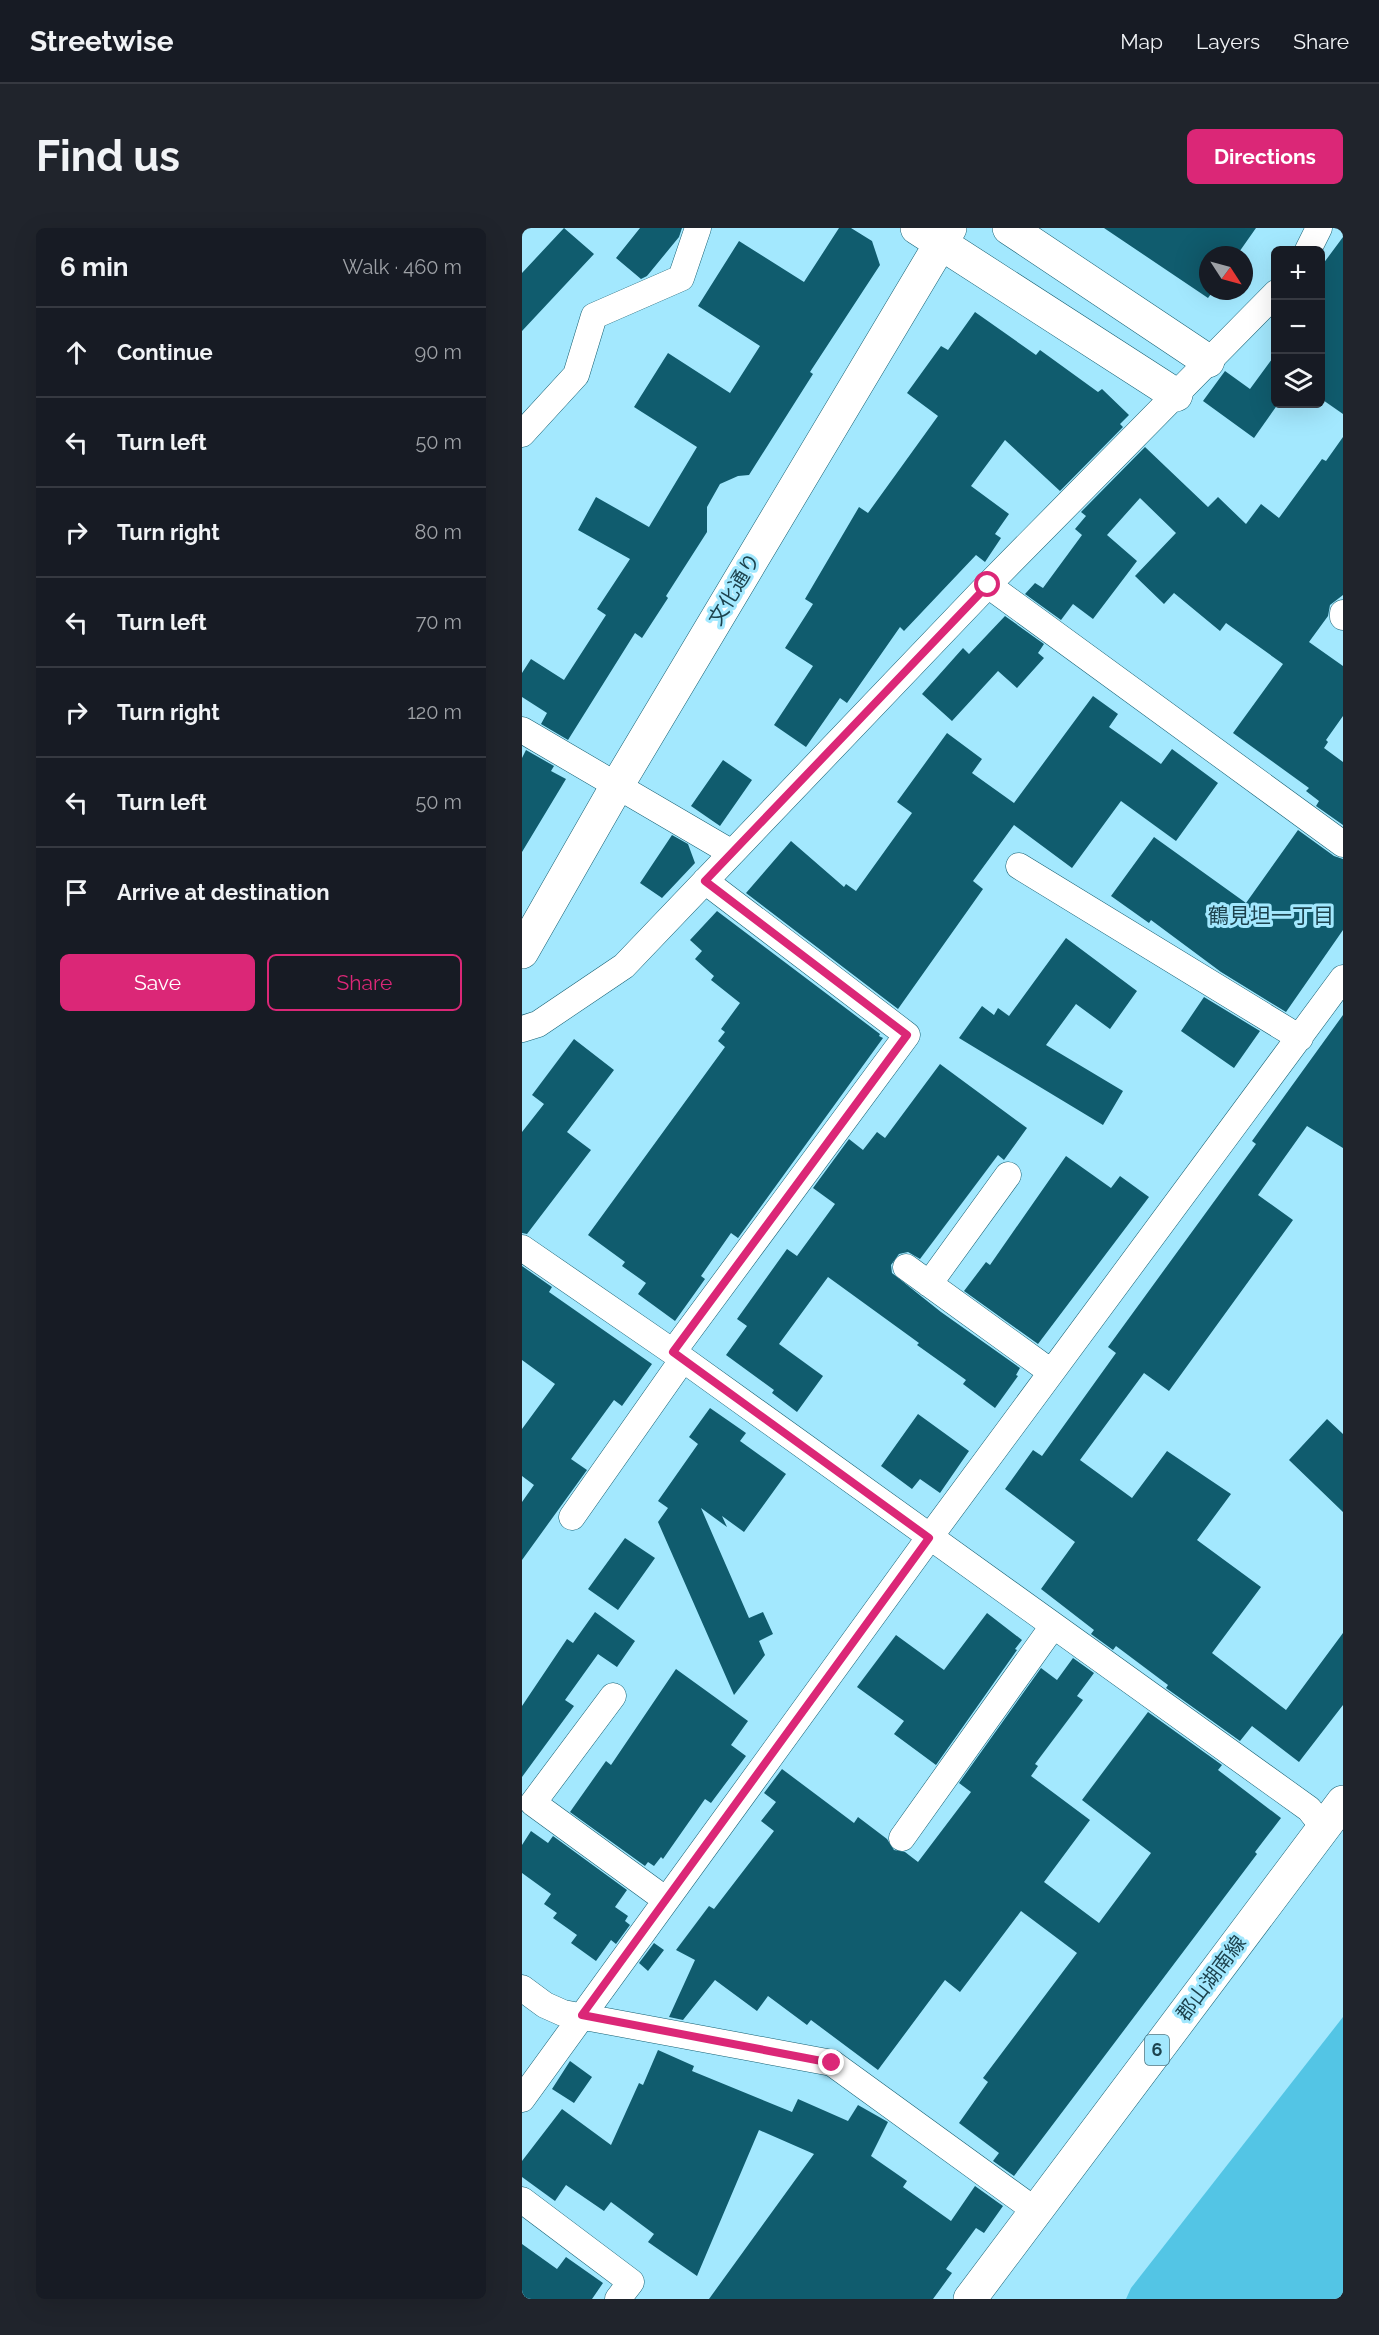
<!DOCTYPE html>
<meta charset="utf-8">
<style>
body{margin:0;font-family:Raleway,"Noto Sans JP",sans-serif;background:#20242c;color:#f1f3f6}
.controls{position:absolute;right:18px;top:18px;display:grid;overflow:hidden;border-radius:9px;box-shadow:0 6px 24px #0002}
.controls button{width:54px;height:54px;display:grid;place-items:center;padding:0;border:0;border-bottom:2px solid #363941;background:#171b24;color:#f1f3f6;font:30px sans-serif}
.compass{position:absolute;left:677px;top:18px;width:54px;height:54px;border-radius:50%;background:#171b24;box-shadow:0 6px 24px #0002;rotate:126deg}
.stop{position:absolute;width:18px;height:18px;margin:-14px;border:4px solid #db2777;border-radius:50%;background:#fff}
.stop.end{background:#db2777;border-color:#fff;box-shadow:0 2px 6px #0008}
.list{margin:0;padding:0;list-style:none}
h2{display:flex;justify-content:space-between;align-items:center;height:78px;margin:0;padding:0 24px;font-size:26px}
h2 small{font-size:20px;font-weight:400;color:#9ea1a6}
.list li{display:grid;grid-template-columns:39px 1fr auto;gap:18px;align-items:center;box-sizing:border-box;height:90px;padding:0 24px;border-top:2px solid #363941}
.list b{display:block;font-size:22px;white-space:nowrap}
.list em{font-size:20px;font-style:normal;color:#9ea1a6}
.actions{display:flex;gap:12px;padding:18px 24px}
.actions a{flex:1;padding:14px 0;border:2px solid #db2777;border-radius:9px;text-align:center;font-size:21px;color:#db2777}
.actions .main{background:#db2777;color:#fff}
.icon{flex:none;width:33px;height:33px;fill:none;stroke:currentColor;stroke-width:2;stroke-linecap:round;stroke-linejoin:round}
.map{position:relative;flex:none;width:821px;height:2071px;overflow:hidden;border-radius:9px}
header{display:flex;align-items:center;gap:36px;box-sizing:border-box;height:84px;padding:0 30px;background:#171b24;border-bottom:2px solid #363941}
header strong{font-size:28px}
nav{display:flex;gap:33px;margin-inline-start:auto;font-size:21px}
.intro{display:flex;align-items:center;justify-content:space-between;box-sizing:border-box;height:144px;padding:0 36px}
h1{margin:0;font-size:42px}
.button{padding:15px 27px;border-radius:9px;background:#db2777;color:#fff;font-size:21px;font-weight:700}
main{display:flex;gap:36px;padding:0 36px}
aside{flex:1;background:#171b24;border-radius:9px;box-shadow:0 6px 24px #0002}
.map>svg:first-child{display:block}
.water{fill:#53c5e5}
.building{fill:#105c6e}
.lines{fill:none;stroke-linecap:round;stroke-linejoin:round}
.street-casing{stroke:#155f72;stroke-width:27}
.secondary-casing{stroke:#155f72;stroke-width:34}
.primary-casing{stroke:#155f72;stroke-width:34}
.street{stroke:#fff;stroke-width:26}
.secondary{stroke:#fff;stroke-width:33}
.primary{stroke:#fff;stroke-width:33}
.route{stroke:#db2777;stroke-width:8}
.labels{text-anchor:middle;stroke-width:6;stroke-linejoin:round;paint-order:stroke}
.shield{fill:#a3e8fe;stroke:#447482;stroke-width:1.5}
.shield-label{font-size:18px;font-weight:bold;fill:#1c424d}
.street-label{font-size:20px;fill:#1c424d;stroke:#a3e8fe}
.neighbourhood-label{font-size:21px;fill:#1c424d;stroke:#a3e8fe}
</style>
<header>
<strong>Streetwise</strong>
<nav><a>Map</a><a>Layers</a><a>Share</a></nav>
</header>
<div class="intro"><h1>Find us</h1><a class="button">Directions</a></div>
<main>
<aside>
<h2>6 min<small>Walk · 460 m</small></h2>
<ul class="list">
<li><svg class="icon" aria-label="ahead" viewBox="0 0 24 24"><path d="M12 20V5M6 11l6-6 6 6"/></svg><div><b>Continue</b></div><em>90 m</em></li>
<li><svg class="icon" aria-label="left" viewBox="0 0 24 24"><path d="M17 20v-9H6M10 6l-5 5 5 5"/></svg><div><b>Turn left</b></div><em>50 m</em></li>
<li><svg class="icon" aria-label="right" viewBox="0 0 24 24"><path d="M7 20v-9h11M14 6l5 5-5 5"/></svg><div><b>Turn right</b></div><em>80 m</em></li>
<li><svg class="icon" aria-label="left" viewBox="0 0 24 24"><path d="M17 20v-9H6M10 6l-5 5 5 5"/></svg><div><b>Turn left</b></div><em>70 m</em></li>
<li><svg class="icon" aria-label="right" viewBox="0 0 24 24"><path d="M7 20v-9h11M14 6l5 5-5 5"/></svg><div><b>Turn right</b></div><em>120 m</em></li>
<li><svg class="icon" aria-label="left" viewBox="0 0 24 24"><path d="M17 20v-9H6M10 6l-5 5 5 5"/></svg><div><b>Turn left</b></div><em>50 m</em></li>
<li><svg class="icon" aria-label="arrive" viewBox="0 0 24 24"><path d="M6 21V4h12l-3 4 3 4H6"/></svg><div><b>Arrive at destination</b></div></li>
</ul>
<div class="actions"><a class="main">Save</a><a>Share</a></div>
</aside>
<div class="map">
<svg width="821" height="2071" viewBox="0 0 821 2071">
<rect width="100%" height="100%" fill="#a3e8fe"/>
<path class="water" d="M821,1789v282h-217l5,-11z"/>
<path class="building" d="M42,0l30,26 -72,77v-58z
M118,0h42l-3,9 -32,39 -6,3 -25,-21z
M317,0h12l21,13 8,24 -70,107 3,2 -64,101 -11,1 -18,8 -13,23v25l-41,64 2,2 -26,40 -7,-5 -67,107 -27,-16 6,-11 -25,-16v-24l9,-14 33,21 42,-65 -9,-6 33,-50 -52,-29 18,-33 53,30 48,-80 -63,-40 34,-54 62,40 30,-47 -62,-40 41,-65 65,41z
M582,0h152l-19,27h-29v36h5l-5,7z
M821,9v177l-23,-16v-130z
M453,84l61,43 4,-5 58,42 4,-3 27,26 -9,9 3,3 -63,64 -55,-51 -34,46 38,28 -14,20 6,4 -16,24 -9,-7 -72,76 -4,-4 -53,76 -7,-5 -34,49 -32,-22 39,-59 -28,-18 28,-44 -8,-5 54,-92 9,6 70,-97 -31,-23 34,-47 7,4z
M753,127v49h3l-24,34 -51,-37 22,-30 25,18z
M821,209v158l-13,10 -2,11 -19,26 34,24v50l-17,24 2,2 -4,6 19,14v63l-27,-19 3,-5 -13,-10 3,-3 -76,-55 50,-69 -57,-41 -6,8 -46,-38 -10,11 -29,-28 41,-43 -36,-35 -33,37 30,26 -44,58 -20,-15 -12,16 -36,-26 10,-11 8,5 39,-53 -7,-6 11,-13 -5,-4 64,-65 63,60 10,-10 28,27 15,-20 18,14 43,-59 4,2z
M483,388l39,28 -6,9 6,5 -27,30 -19,-17 -46,50 -30,-27 41,-46 6,6z
M571,468l25,18 -9,13 52,37 11,-15 46,34 -42,58 -55,-40 -49,67 -58,-43 -41,56 10,8 -85,120 -152,-116 45,-52 53,46 2,-3 10,7 56,-78 -15,-11 50,-69 35,26 -10,14 42,30z
M4,522l28,16 -3,5 15,8 -44,73v-94z
M201,532l29,20 -32,46 -29,-20z
M776,602l36,26 9,3v71l-57,82 -65,-40 -70,-52 -2,3 -38,-27 43,-59 92,66z
M150,607l16,9 7,19 -33,35 -22,-15z
M195,683l163,123 -1,2 4,2 -145,200 -7,-5 -30,43 4,3 -30,42 -37,-27 8,-11 -24,-17 3,-4 -37,-27 137,-188 -7,-6 7,-9 -4,-3 19,-26 -29,-23 3,-4 -19,-17 7,-8 -12,-11z
M544,710l71,53 -27,38 -34,-25 -30,41 77,46 -20,34 -144,-87 23,-32 12,9 4,-7 11,8z
M682,769l56,34 -26,37 -53,-37z
M821,787v133l-36,-22 -49,69 35,25 -124,171 -25,-18 -64,87 52,38 35,-47 64,43 -34,46 64,47 -49,66 74,57 57,-77v72l-44,57 -47,-36 -12,15 -74,-53 2,-3 -52,-39 -3,4 -22,-16 3,-4 -53,-41 34,-47 -70,-53 28,-39 9,6 74,-103 -8,-6 148,-203 -4,-3z
M52,811l40,31 -47,62 24,18 -64,84 -5,-1v-101l22,-28 -12,-9z
M418,836l87,64 -23,32 -6,-5 -78,104 -12,-7 -9,2 -8,11 1,8 49,39 79,56 -4,7 2,1 -23,32 -32,-24 3,-4 -49,-35 2,-2 -91,-66 -49,67 44,32 -26,36 -25,-19 2,-3 -48,-35 21,-29 -10,-7 50,-70 10,7 38,-52 -22,-16 36,-49 14,11 14,-18 8,6z
M544,928l45,32 9,-12 29,21 -111,147 -74,-53 22,-29 4,3z
M0,1038l30,21 -3,5 103,72 -30,42 -8,-6 -43,59 16,11 -65,90v-58l12,-17 -12,-9v-47l33,-45 -33,-24z
M188,1180l36,25 -6,8 46,33 -42,58 -22,-16 5,11 -26,-19 48,110 14,-6 10,22 -14,7 6,14 -31,40 -76,-173 10,-14 -10,-7 40,-57 -9,-7z
M396,1186l51,37 -29,42 -20,-14 -8,10 -31,-23z
M805,1191l16,15v78l-54,-52z
M103,1310l30,20 -37,52 -30,-21z
M73,1384l40,29 -18,26 -19,-13 -33,46 9,6 -52,71v-71l45,-67 6,4z
M465,1385l35,27 -7,9 2,1 -81,115 -42,-31 10,-13 -47,-34 39,-52 48,35z
M551,1430l21,15 -17,23 6,4 -48,64 3,2 -7,10 59,44 -46,62 55,41 52,-70 -69,-53 66,-88 74,53 -4,5 63,48 -26,34 2,2 -243,322 -21,-15 6,-8 -40,-30 29,-41 -5,-4 94,-125 -56,-42 -61,81 -15,-12 -67,90 -67,-50 -4,5 -39,-29 -11,15 -42,-31 -32,40 -14,-3 26,-57 -19,-10 33,-44 5,3 60,-78 -13,-10 15,-19 -12,-9 18,-24 72,54 4,-6 29,22 7,11 11,2 13,10 53,-70 -12,-9 82,-115 16,12z
M154,1441l72,52 -17,24 15,11 -35,47 -6,-4 -42,60 -2,-2 -7,9 -6,-4 -3,4 -75,-54 36,-51 5,4z
M9,1603l17,12 5,-7 74,54 -12,17 13,9 -3,5 5,4 -14,19 -5,-4 -15,21 -25,-18 6,-8 -24,-17 4,-5 -13,-9 7,-10 -29,-21v-28z
M132,1715l10,7 -16,21 -9,-8z
M136,1822l36,16 -2,5 100,41 6,-13 50,22 10,-16 30,17 -17,34 36,25 -4,6 48,34 24,-35 28,20 -19,27 -8,-5 -30,41 6,4 -19,26h-224l105,-145 -55,-24 -62,146 -49,-34 6,-8 -43,-32 -7,9 -38,-26 -11,16 -33,-24v-16l40,-52 49,36 28,-62 4,2z
M48,1833l22,16 -18,26 -22,-14z
M0,2016l35,25 9,-12 37,26 -11,16h-70z"/>
<g class="lines">
<defs>
<path id="street" d="M786,22l11,-22
M0,206l54,-59 18,-59 87,-38 17,-50
M466,357l355,259
M821,385v4
M0,502l210,123
M497,638l281,172
M0,801l16,-5 86,-58 364,-381 288,-292
M0,1020l151,104 636,457 15,19
M384,1039l145,105
M407,1056l79,-109
M151,1124l234,-317 -202,-154
M50,1289l111,-158
M91,1468l-80,107 133,97
M380,1610l151,-212
M0,1760l23,17 18,8 269,50 204,148
M0,1871l407,-561 414,-560
M0,1972l109,82 -13,17"/>
<path id="secondary" d="M395,0l259,167
M487,0l199,133
M0,724l96,-168 332,-556"/>
<path id="primary" d="M448,2071l373,-497"/>
</defs>
<use href="#street" class="street-casing"/>
<use href="#secondary" class="secondary-casing"/>
<use href="#primary" class="primary-casing"/>
<use href="#street" class="street"/>
<use href="#secondary" class="secondary"/>
<use href="#primary" class="primary"/>
</g>
<g class="lines">
<path class="route" d="M310,1835l-250,-48 347,-477 -256,-186 234,-317 -202,-154 283,-296"/>
</g>
<g class="labels">
<rect class="shield" x="623" y="1807" width="24" height="30" rx="4.5"/>
<g class="shield-label">
<text x="635" y="1828">6</text>
</g>
<g class="street-label">
<text transform="translate(212 361) rotate(-59)" y="7">文化通り</text>
<text transform="translate(689 1750) rotate(-53)" y="7">郡山湖南線</text>
</g>
<g class="neighbourhood-label">
<text x="749" y="695">鶴見坦一丁目</text>
</g>
</g>
</svg>
<div class="controls">
<button>+</button>
<button>−</button>
<button><svg class="icon" aria-label="layers" viewBox="0 0 24 24"><path d="M12 4l9 5-9 5-9-5zM3 14l9 5 9-5"/></svg></button>
</div>
<svg class="compass" viewBox="-18 -18 36 36"><path d="M0-13l5 13h-10z" fill="#e53935"/><path d="M0 13l5-13h-10z" fill="#9ea1a6"/></svg>
<div class="stop" style="left:466px;top:357px"></div>
<div class="stop end" style="left:310px;top:1835px"></div>
</div>
</main>
